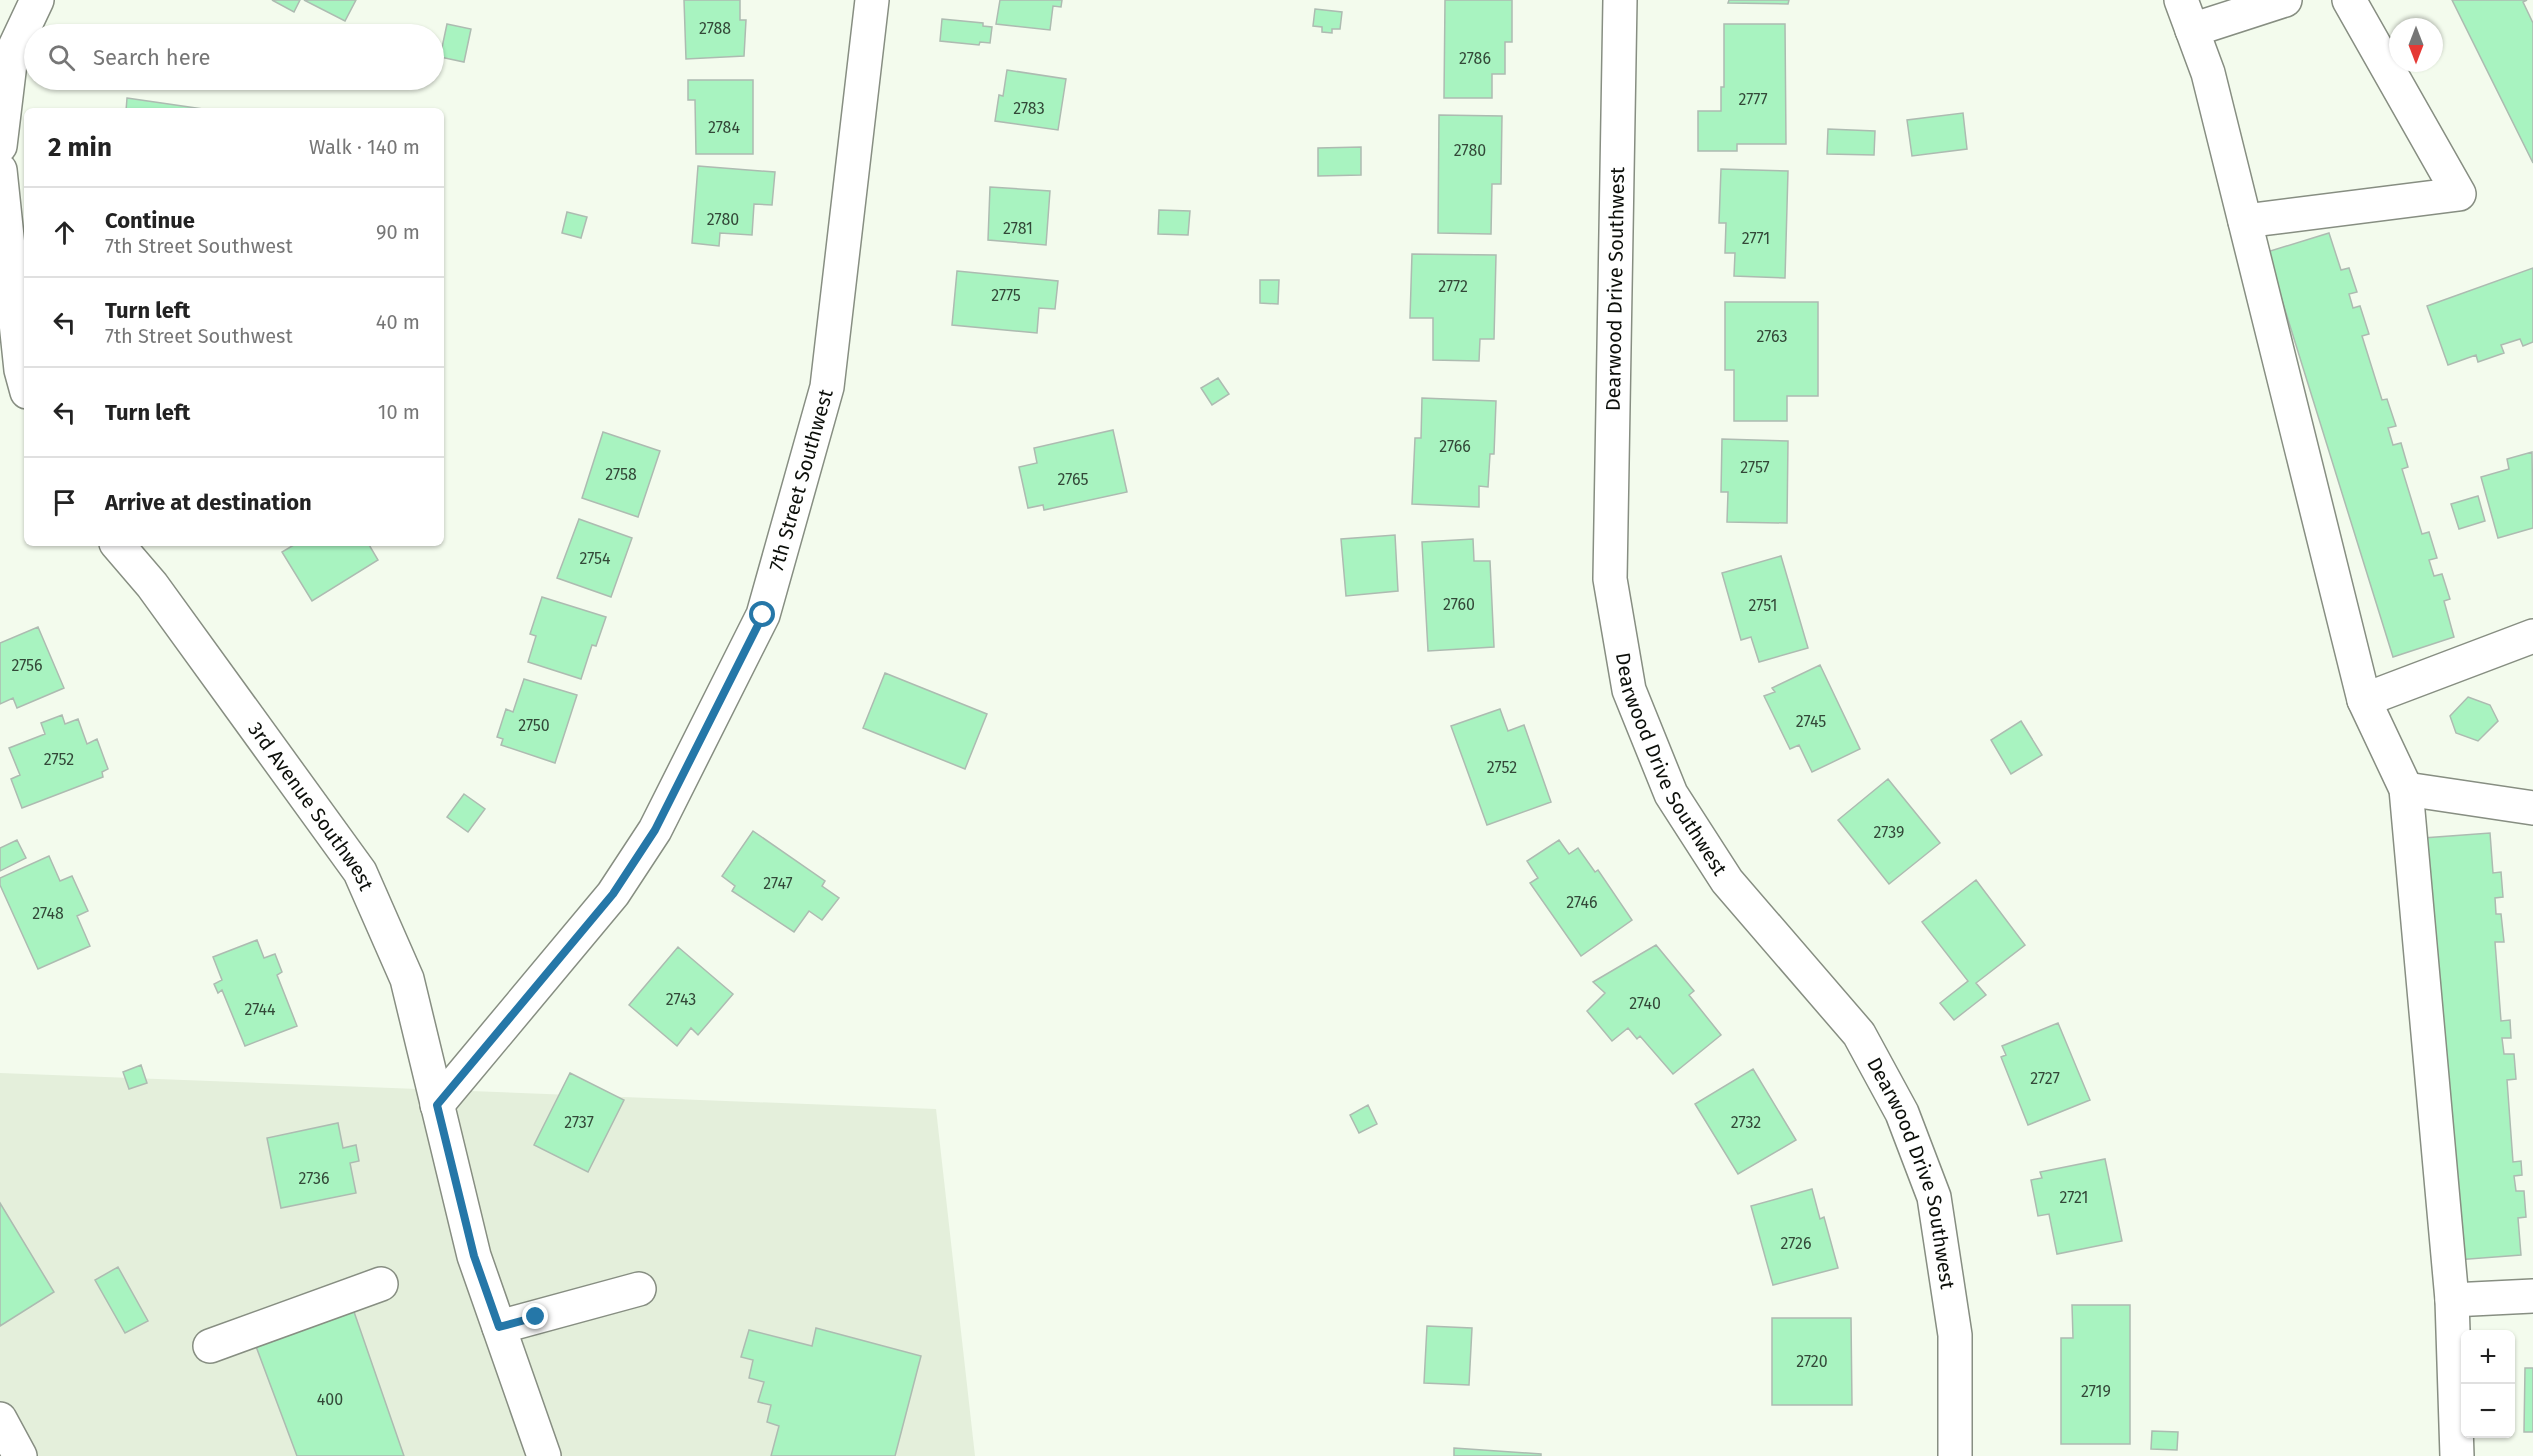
<!DOCTYPE html>
<meta charset="utf-8">
<style>
body{margin:0;font-family:"Fira Sans",sans-serif;background:#f2f2f2;color:#222}
.controls{position:absolute;right:18px;bottom:18px;display:grid;overflow:hidden;border-radius:9px;box-shadow:0 2px 4px #0004}
.controls button{width:54px;height:54px;display:grid;place-items:center;padding:0;border:0;border-bottom:2px solid #e0e0e0;background:#fff;color:#222;font:30px sans-serif}
.compass{position:absolute;left:2389px;top:18px;width:54px;height:54px;border-radius:50%;background:#fff;box-shadow:0 2px 4px #0004;rotate:180deg}
.stop{position:absolute;width:18px;height:18px;margin:-14px;border:4px solid #2577a8;border-radius:50%;background:#fff}
.stop.end{background:#2577a8;border-color:#fff;box-shadow:0 2px 6px #0008}
.list{margin:0;padding:0;list-style:none}
h2{display:flex;justify-content:space-between;align-items:center;height:78px;margin:0;padding:0 24px;font-size:26px}
h2 small{font-size:20px;font-weight:400;color:#767676}
.list li{display:grid;grid-template-columns:39px 1fr auto;gap:18px;align-items:center;box-sizing:border-box;height:90px;padding:0 24px;border-top:2px solid #e0e0e0}
.list b{display:block;font-size:22px;white-space:nowrap}
.list p{margin:0;font-size:20px;white-space:nowrap;color:#767676}
.list em{font-size:20px;font-style:normal;color:#767676}
.icon{flex:none;width:33px;height:33px;fill:none;stroke:currentColor;stroke-width:2;stroke-linecap:round;stroke-linejoin:round}
.map{position:relative;flex:none;width:2533px;height:1456px;overflow:hidden}
.search{position:absolute;background:#fff;box-shadow:0 2px 4px #0004;left:24px;top:24px;width:420px;height:66px;display:flex;align-items:center;gap:15px;box-sizing:border-box;padding:0 21px;border-radius:33px;color:#767676;font-size:22px}
.panel{position:absolute;background:#fff;box-shadow:0 2px 4px #0004;left:24px;top:108px;width:420px;height:438px;border-radius:9px}
.map>svg:first-child{display:block}
.built{fill:#e4efdb}
.building{fill:#a8f3c0;stroke:#adbbb1;stroke-width:1.5}
.lines{fill:none;stroke-linecap:round;stroke-linejoin:round}
.minor-casing{stroke:#878e82;stroke-width:36}
.minor{stroke:#fff;stroke-width:33}
.route{stroke:#2577a8;stroke-width:8}
.labels{text-anchor:middle;stroke-width:4.5;stroke-linejoin:round;paint-order:stroke}
.number-label{font-size:16px;fill:#334838}
.street-label{font-size:20px;fill:#0c0f0a;stroke:#fff}
</style>
<div class="map">
<svg width="2533" height="1456" viewBox="0 0 2533 1456">
<rect width="100%" height="100%" fill="#f3fbed"/>
<path class="built" d="M0,1073l936,36 39,347h-975z"/>
<path class="building" d="M272,0h28l-6,12z
M304,0h52l-11,21z
M684,0h56v20h6l-2,36 -58,3z
M1000,0h62l-1,7 -8,-1 -3,24 -54,-6z
M1445,0h67v42h-7v32h-13v24h-48z
M1729,0h60l-1,4 -60,-1z
M2452,0h75l-4,2 10,21v140z
M1315,9l27,3 -2,17h-8v4l-10,-1v-5l-9,-1z
M942,19l41,4v3l9,1 -2,16 -10,-1 -1,3 -39,-4z
M447,24l24,5 -7,33 -24,-5z
M1724,24h61l1,120h-49v7h-39v-40h23v-24h3z
M1007,70l59,9 -8,51 -63,-9 4,-26 4,1z
M688,80h65v74h-57l-1,-54h-7z
M127,98l90,13h-91z
M1963,113l4,36 -55,7 -5,-36z
M1439,115l63,1 -1,68h-9l-1,50 -53,-1z
M1828,129l47,2 -1,24 -47,-1z
M1361,147v28l-43,1v-28z
M698,166l77,6 -3,33 -18,-1 -2,31 -32,-2 -1,13 -27,-3z
M1721,169l67,2 -3,107 -51,-2 1,-23h-10l1,-30h-7z
M990,187l60,4 -4,54 -58,-5z
M1159,210l31,1 -2,24 -30,-1z
M567,212l20,5 -6,21 -19,-5z
M2329,233l12,37 8,-2 8,24 -8,2 4,14 7,-2 9,28 -7,2 20,64 5,-1 9,27 -8,2 5,17 8,-2 7,24 -6,2 20,65 7,-2 8,26 -8,2 5,16 8,-2 8,25 -6,2 10,36 -61,20 -126,-405z
M1412,254l84,1 -2,84h-14l-1,22 -46,-1v-42h-23z
M2533,268v74l-10,4 -3,-7 -19,6 3,8 -26,9 -2,-7 -28,10 -21,-59z
M957,271l101,10 -3,28 -16,-1 -2,25 -85,-8z
M1260,280h19l-1,24 -18,-1z
M1725,302h93v94h-31v25h-53v-51h-9z
M1218,378l11,16 -17,11 -11,-17z
M1422,398l74,3 -2,53h-4l-2,33 -9,-1v21l-67,-3 3,-66h6z
M1113,430l14,62 -83,18 -1,-5 -15,3 -9,-41 18,-4 -3,-15z
M603,432l57,19 -22,66 -56,-19z
M1722,439l66,2 -1,82 -60,-1 1,-30h-7z
M2532,452l1,76 -35,10 -17,-61 28,-8 -2,-10z
M2478,496l7,25 -26,8 -8,-25z
M579,519l53,19 -21,59 -54,-19z
M1395,535l3,56 -52,5 -5,-57z
M1473,539l1,22h16l4,86 -66,4 -6,-109z
M297,543h71l10,17 -66,41 -30,-49z
M1781,556l27,92 -49,14 -8,-25 -10,3 -19,-67z
M542,597l64,20 -10,29 -4,-1 -11,34 -53,-17 8,-26 -6,-2z
M38,627l26,61 -47,20 -4,-10 -13,6v-61z
M1820,665l40,84 -48,23 -13,-27 -9,4 -26,-53 11,-4 -3,-4z
M885,673l102,41 -22,55 -102,-41z
M524,679l53,16 -22,68 -54,-18 2,-6 -6,-2 9,-28 7,3z
M2468,697l22,8 8,16 -20,20 -22,-8 -6,-17z
M1500,709l8,22 16,-6 27,77 -64,23 -36,-99z
M62,715l3,9 13,-5 9,25 10,-5 11,30 -6,3 1,5 -81,31 -11,-29 9,-4 -11,-27 36,-14 -4,-11z
M2021,721l21,34 -31,19 -20,-34z
M1888,779l52,64 -51,41 -51,-64z
M464,794l21,15 -17,23 -21,-15z
M753,831l72,50 -3,5 17,12 -17,22 -13,-9 -15,21 -62,-41 3,-5 -13,-10z
M2490,833l3,40 8,-1 2,25 -8,1 1,16h5l3,28h-9l6,79 9,-1 1,18h-9l2,16h10l2,25 -9,1 6,82 8,-1 1,14 -8,1 2,15h8l2,26 -8,1 3,37 -65,5 -33,-422z
M17,840l9,18 -26,13v-23z
M1559,840l10,14 9,-6 17,24 3,-2 34,50 -51,36 -51,-73 8,-5 -11,-17z
M49,856l11,25 12,-5 16,35 -11,5 13,30 -52,23 -38,-84v-7z
M1976,880l49,65 -49,38 10,12 -32,25 -14,-17 28,-22 -46,-59z
M257,940l7,18 11,-4 7,18 -5,3 20,51 -52,20 -23,-56 -4,3 -4,-9 8,-4 -9,-23z
M1656,945l38,46 -5,4 32,40 -48,39 -33,-38 -3,3 -9,-11 -16,13 -25,-30 18,-18 -12,-11z
M678,947l55,47 -35,41 -7,-7 -14,18 -48,-41z
M2058,1023l32,77 -62,25 -27,-68 5,-2 -4,-9z
M141,1065l6,18 -18,6 -6,-17z
M1753,1069l43,71 -58,34 -43,-70z
M570,1073l54,27 -36,72 -54,-27z
M1368,1105l9,19 -18,9 -9,-18z
M338,1123l5,25 13,-3 3,16 -9,2 6,30 -75,15 -14,-70z
M2105,1159l17,82 -65,13 -8,-40 -11,2 -7,-36 11,-2 -2,-6z
M1812,1189l8,30 4,-2 14,51 -65,17 -22,-79z
M0,1203l54,89 -54,34z
M118,1267l30,54 -23,12 -30,-53z
M2072,1305h58v139h-69v-106h12z
M352,1306l52,150h-107l-43,-115z
M1772,1318h79l1,87h-80z
M1427,1326l45,2 -3,57 -45,-2z
M816,1328l105,28 -26,100h-124l8,-30 -12,-4 4,-17 -13,-3 6,-20 -15,-4 4,-18 -12,-3 8,-27 63,16z
M2525,1368h8v64h-9z
M2152,1431l26,1 -1,18 -26,-1z
M1454,1448l87,6v2h-87z"/>
<g class="lines">
<defs>
<g id="minor">
<path id="s1" d="M1620,0l-10,579 19,111 42,104 56,87 132,153 43,79 32,84 21,138v121"/>
<path d="M2181,0l27,73 156,627 42,89 46,511 5,156"/>
<path d="M2192,30l93,-30"/>
<path d="M0,146l11,-91 26,-55"/>
<path d="M0,170l21,200 6,22"/>
<path d="M2245,221l214,-27 -110,-194"/>
<path id="s2" d="M116,543l36,42 208,287 47,107 67,277 70,200"/>
<path d="M2364,700l169,-64"/>
<path d="M2406,789l127,19"/>
<path id="s3" d="M437,1105l176,-211 42,-64 108,-215 64,-228 45,-387"/>
<path d="M2452,1300l81,-4"/>
<path d="M499,1327l140,-38"/>
<path d="M210,1346l171,-62"/>
<path d="M0,1419l20,37"/>
</g>
</defs>
<use href="#minor" class="minor-casing"/>
<use href="#minor" class="minor"/>
</g>
<g class="lines">
<path class="route" d="M536,1317l-37,10 -25,-71 -37,-151 176,-211 42,-64 108,-215"/>
</g>
<g class="labels">
<g class="number-label">
<text x="715" y="34">2788</text>
<text x="1475" y="64">2786</text>
<text x="1753" y="105">2777</text>
<text x="1029" y="114">2783</text>
<text x="724" y="133">2784</text>
<text x="1470" y="156">2780</text>
<text x="723" y="225">2780</text>
<text x="1018" y="234">2781</text>
<text x="1756" y="244">2771</text>
<text x="1453" y="292">2772</text>
<text x="1006" y="301">2775</text>
<text x="1772" y="342">2763</text>
<text x="1455" y="452">2766</text>
<text x="1755" y="473">2757</text>
<text x="621" y="480">2758</text>
<text x="1073" y="485">2765</text>
<text x="595" y="564">2754</text>
<text x="1459" y="610">2760</text>
<text x="1763" y="611">2751</text>
<text x="27" y="671">2756</text>
<text x="1811" y="727">2745</text>
<text x="534" y="731">2750</text>
<text x="59" y="765">2752</text>
<text x="1502" y="773">2752</text>
<text x="1889" y="838">2739</text>
<text x="778" y="889">2747</text>
<text x="1582" y="908">2746</text>
<text x="48" y="919">2748</text>
<text x="681" y="1005">2743</text>
<text x="1645" y="1009">2740</text>
<text x="260" y="1015">2744</text>
<text x="2045" y="1084">2727</text>
<text x="579" y="1128">2737</text>
<text x="1746" y="1128">2732</text>
<text x="314" y="1184">2736</text>
<text x="2074" y="1203">2721</text>
<text x="1796" y="1249">2726</text>
<text x="1812" y="1367">2720</text>
<text x="2096" y="1397">2719</text>
<text x="330" y="1405">400</text>
</g>
<g class="street-label">
<text transform="translate(1615 289) rotate(-89)" y="7">Dearwood Drive Southwest</text>
<text dy="7" stroke="none"><textPath href="#s3" startOffset="732">7th Street Southwest</textPath></text>
<text dy="7" stroke="none"><textPath href="#s1" startOffset="776">Dearwood Drive Southwest</textPath></text>
<text dy="7" stroke="none"><textPath href="#s2" startOffset="328">3rd Avenue Southwest</textPath></text>
<text dy="7" stroke="none"><textPath href="#s1" startOffset="1260">Dearwood Drive Southwest</textPath></text>
</g>
</g>
</svg>
<div class="controls">
<button>+</button>
<button>−</button>
</div>
<svg class="compass" viewBox="-18 -18 36 36"><path d="M0-13l5 13h-10z" fill="#e53935"/><path d="M0 13l5-13h-10z" fill="#767676"/></svg>
<div class="stop" style="left:763px;top:615px"></div>
<div class="stop end" style="left:536px;top:1317px"></div>
<div class="search"><svg class="icon" aria-label="search" viewBox="0 0 24 24"><circle cx="10" cy="10" r="6"/><path d="M15 15l6 6"/></svg>Search here</div>
<section class="panel">
<h2>2 min<small>Walk · 140 m</small></h2>
<ul class="list">
<li><svg class="icon" aria-label="ahead" viewBox="0 0 24 24"><path d="M12 20V5M6 11l6-6 6 6"/></svg><div><b>Continue</b><p>7th Street Southwest</p></div><em>90 m</em></li>
<li><svg class="icon" aria-label="left" viewBox="0 0 24 24"><path d="M17 20v-9H6M10 6l-5 5 5 5"/></svg><div><b>Turn left</b><p>7th Street Southwest</p></div><em>40 m</em></li>
<li><svg class="icon" aria-label="left" viewBox="0 0 24 24"><path d="M17 20v-9H6M10 6l-5 5 5 5"/></svg><div><b>Turn left</b></div><em>10 m</em></li>
<li><svg class="icon" aria-label="arrive" viewBox="0 0 24 24"><path d="M6 21V4h12l-3 4 3 4H6"/></svg><div><b>Arrive at destination</b></div></li>
</ul>
</section>
</div>
